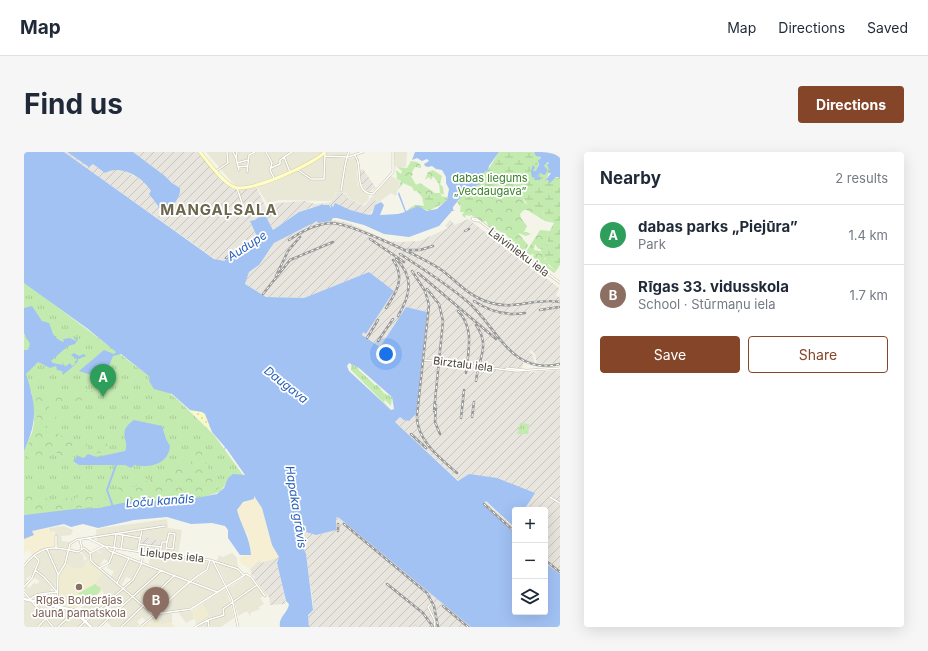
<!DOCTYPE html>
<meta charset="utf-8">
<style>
body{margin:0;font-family:Inter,sans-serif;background:#f6f6f7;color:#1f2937}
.controls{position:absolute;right:12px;bottom:12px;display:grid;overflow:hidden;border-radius:4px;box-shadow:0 4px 16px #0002}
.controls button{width:36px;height:36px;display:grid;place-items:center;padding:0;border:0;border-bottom:1px solid #e0e1e3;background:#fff;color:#1f2937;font:20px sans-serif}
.you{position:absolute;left:362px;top:202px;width:14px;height:14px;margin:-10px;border:3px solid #fff;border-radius:50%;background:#1a73e8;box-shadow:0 0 0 6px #1a73e833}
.badge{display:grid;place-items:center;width:26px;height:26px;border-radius:50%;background:#844528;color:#fff;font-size:13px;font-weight:700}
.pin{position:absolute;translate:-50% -33px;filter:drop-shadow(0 1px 2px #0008)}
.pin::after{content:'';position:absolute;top:21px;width:14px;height:12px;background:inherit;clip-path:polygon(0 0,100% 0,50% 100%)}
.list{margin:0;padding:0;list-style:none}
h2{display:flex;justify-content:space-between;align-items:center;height:52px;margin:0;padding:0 16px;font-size:17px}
h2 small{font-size:13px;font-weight:400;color:#747a83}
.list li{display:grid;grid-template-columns:26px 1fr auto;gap:12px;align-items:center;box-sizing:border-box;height:60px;padding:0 16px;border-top:1px solid #e0e1e3}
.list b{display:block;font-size:15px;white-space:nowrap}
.list p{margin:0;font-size:13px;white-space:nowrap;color:#747a83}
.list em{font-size:13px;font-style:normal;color:#747a83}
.actions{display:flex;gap:8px;padding:12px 16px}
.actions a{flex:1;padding:9px 0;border:1px solid #844528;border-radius:4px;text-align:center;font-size:14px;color:#844528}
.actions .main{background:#844528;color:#fff}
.icon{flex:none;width:22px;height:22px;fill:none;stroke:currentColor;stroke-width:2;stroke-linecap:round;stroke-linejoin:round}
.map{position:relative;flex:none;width:536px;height:475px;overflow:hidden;border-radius:4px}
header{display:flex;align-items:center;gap:24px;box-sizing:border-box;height:56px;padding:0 20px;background:#fff;border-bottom:1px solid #e0e1e3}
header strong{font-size:19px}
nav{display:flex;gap:22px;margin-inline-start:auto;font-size:14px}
.intro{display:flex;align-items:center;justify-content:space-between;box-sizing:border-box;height:96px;padding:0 24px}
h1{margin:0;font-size:28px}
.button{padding:10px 18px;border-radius:4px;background:#844528;color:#fff;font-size:14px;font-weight:700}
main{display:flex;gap:24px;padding:0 24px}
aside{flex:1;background:#fff;border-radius:4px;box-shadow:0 4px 16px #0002}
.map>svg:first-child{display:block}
.residential{fill:#e9e7d6}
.commercial{fill:#f7efd3}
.industrial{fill:url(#industrial-furrows)}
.education{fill:#efecd2}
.grass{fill:url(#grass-tufts)}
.forest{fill:url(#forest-crowns)}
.wetland{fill:url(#wetland-marsh)}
.sand{fill:url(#sand-dots)}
.pitch{fill:#c4ebaf}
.water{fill:#a2c2f4;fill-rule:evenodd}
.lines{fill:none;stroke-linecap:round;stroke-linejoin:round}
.canal{stroke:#a2c2f4;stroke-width:2}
.minor-casing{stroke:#c1beaa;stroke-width:2.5}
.tertiary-casing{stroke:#c1beaa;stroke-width:3.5}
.secondary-casing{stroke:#d7d396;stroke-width:4}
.minor{stroke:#fff;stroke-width:1.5}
.tertiary{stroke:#fff;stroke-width:2.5}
.secondary{stroke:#fffdc8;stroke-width:3}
.rail-casing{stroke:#989898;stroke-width:2.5}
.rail{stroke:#fff;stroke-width:1;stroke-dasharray:3;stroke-linecap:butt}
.education-dot{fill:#8d6e63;stroke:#fff;stroke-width:1.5}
.labels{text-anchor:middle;stroke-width:3.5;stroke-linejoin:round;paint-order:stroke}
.park-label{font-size:11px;fill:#367e26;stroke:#fff}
.street-label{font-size:11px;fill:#494536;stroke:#fff}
.education-label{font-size:11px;fill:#785e54;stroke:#fff}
.water-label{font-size:12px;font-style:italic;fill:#2960bb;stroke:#fff}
.district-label{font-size:15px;font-weight:bold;letter-spacing:1px;fill:#6c664d;stroke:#fff}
</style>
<header>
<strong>Map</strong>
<nav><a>Map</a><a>Directions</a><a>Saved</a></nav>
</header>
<div class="intro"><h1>Find us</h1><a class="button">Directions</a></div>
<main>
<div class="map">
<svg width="536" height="475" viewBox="0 0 536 475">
<defs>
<pattern id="industrial-furrows" width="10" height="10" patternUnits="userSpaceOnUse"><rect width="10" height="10" fill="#e7e5dd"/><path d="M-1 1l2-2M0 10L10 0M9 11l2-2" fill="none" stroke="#c8c6be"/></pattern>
<pattern id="grass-tufts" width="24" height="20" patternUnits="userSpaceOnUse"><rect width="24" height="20" fill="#c4ebaf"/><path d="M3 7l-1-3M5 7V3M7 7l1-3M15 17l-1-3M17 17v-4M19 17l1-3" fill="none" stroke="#aacb97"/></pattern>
<pattern id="forest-crowns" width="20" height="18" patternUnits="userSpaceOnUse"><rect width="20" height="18" fill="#c4ebaf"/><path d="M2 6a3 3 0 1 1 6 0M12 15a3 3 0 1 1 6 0" fill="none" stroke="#aacb97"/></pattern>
<pattern id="wetland-marsh" width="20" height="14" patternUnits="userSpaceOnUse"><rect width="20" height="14" fill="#c4ebaf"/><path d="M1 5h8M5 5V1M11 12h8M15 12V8" fill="none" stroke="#aacb97"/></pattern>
<pattern id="sand-dots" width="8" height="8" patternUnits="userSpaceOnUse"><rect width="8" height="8" fill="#fafac3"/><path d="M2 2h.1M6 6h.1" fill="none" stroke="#d8d8a8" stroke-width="1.8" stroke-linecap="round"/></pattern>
</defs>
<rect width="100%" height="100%" fill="#f5f4e8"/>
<path class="residential" d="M182,0h141l-3,7 12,-1 2,27 10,9 1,5 -6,6 -14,-7 -3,-5 -10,-1 -3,8 -4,1 -49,-1 -13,3 -11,-18 -19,3z
M370,0h13l-1,15h-11z
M367,24l9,5 -4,15 -5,-3 -13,10 -6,-6z
M143,367l1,9 14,2 -4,26 -73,-11 -8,-3 -1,-12 6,-2z
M40,374l9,4 -2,5 -10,1 1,5 8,1 -2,6 -12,-2 -1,-15 -5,1 -1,-4z
M30,396l14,1 -4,16 -6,8 -10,-24z
M79,396l111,44 1,1 -25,15 -37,5 -28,-25 9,-8 -8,-3 -4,8 -11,-8 3,-6 -7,-3 3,-6 -6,-3 -5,8 -8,-8 -1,-5 6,-3 8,4 -6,-4z
M60,397l5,3v8l-7,9h-7l-9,-5 3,-14 14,4 1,7 3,-2 -6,-8z
M23,398l10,24 -2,16 -10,-14 -11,-7 6,-9 -4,-6z
M208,401l5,5 1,10 -21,-7 2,-6 4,2z
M126,403l21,4h33l5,4 -2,7 -15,11 -43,-17z
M11,404l3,4 -4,7v6l-8,6 2,2 -4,4v-17z
M192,410l22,7 4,7 -15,9z
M186,411h3l11,24 -6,4 -25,-10 15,-10z
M11,420l9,6 8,10 -2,5 -13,1 -7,4 -6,-10 2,-3 3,3 5,-5 3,1 3,-3 -7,-4z
M79,421l19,16 -37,31 -9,-9 28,-18 -8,-12z
M224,423l16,21 -4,2 4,6 -5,3 1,2 -10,4 1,2 -1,1 -3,-5 -9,5 -4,-16 -6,-12z
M201,437l5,12 4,17 -13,9h-25v-4l13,-8 -7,-11z
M99,438l8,6 -34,31h-4l-7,-6z
M108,445l10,9 -23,21h-7l-6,-6z
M0,448l6,2 4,3 4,-2 35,9 16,15h-65z
M119,455l8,7 -5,7 -4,-4 -5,5 3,3 -2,2h-16z
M168,459l2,8 -8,4 -8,-11z
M148,461v10l-11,1 -2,-9z"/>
<path class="commercial" d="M230,344l8,12 10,37 7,12 -18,6 -1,-3 -10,9 -8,-5 -3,-4 3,-4 9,-1v-3l-3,-18 -7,-8 -4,-16 3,-5 14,-6z
M23,376l3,4 5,-1 1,15 -15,3 -8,6 -6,-5 -2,2 -1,5v-18l10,-4 -2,-4z"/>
<path class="industrial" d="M40,0h3l22,14 4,-2 12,9 7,-4 11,1 24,13 4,8 1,8 14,12 12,-12 2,-11 -8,-5 -7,-7 -32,-24h66l13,16 21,21 23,-3 10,22 11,-5 28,-2 10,3 13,-1 5,-3 4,-8 9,2 2,4 16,8 8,-9 6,6 -9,12 -18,-4 -1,1 -11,-7h-5l-1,2 -2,-1 -1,2 -1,-3 -1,3 -16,-1 -13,5 -26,18 -8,-15 -9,5 -6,1 8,18 -34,22h-6z
M339,17l13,19 -7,4 -5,-4 -5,-11v-6z
M444,67l91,69 -3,8 4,1v66l-23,1 -2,-10 -4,-4 -2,2 4,3 2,11 -11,-6 -2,8h-4v4h11l2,1 1,-1 28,-2v204l-15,-11v-53h-21l10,-17 -36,-14 -9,-2 -11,-1 3,2 -10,-3 -12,6 -64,-59 5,-5 9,4 7,-7 10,-102 -20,-5 -26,40 -18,-12 1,-3 3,2 28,-43 -25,-19 -65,26 -38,-1 -21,-13 4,-12 11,-8 2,-5 8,-9 4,-7 43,-23 6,3 8,-3 15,2 43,19 11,1 20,-1 28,-13 -3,-2 5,-6 5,5z
M461,349l28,26 2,-2v9l-32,-30z
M314,365l133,110h-162l-1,-12 5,-6v-6l-7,-47 -5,-13 -2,-13 17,5 20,-5v-12z
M117,384l20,5 -1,5 -20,-2z
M255,405l-2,6 9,41 -16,1 -1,-8 -14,-17 -1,-4h-2l-2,-7 10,-9 1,3z"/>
<path class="education" d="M65,409l14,12 -6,8 6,10 -28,18 -14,-5 1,-2 -4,-2 1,-23 7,-13 9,5 1,-2 5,2z
M178,452l7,11 -13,8 -4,-12z
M131,465h4l2,7 9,-2 5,5h-31z"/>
<path class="grass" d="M0,130l129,97 26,22 35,34 29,40h-11l-12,17 -29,9 -59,1 -36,7 -72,6v-65l8,-17 2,-10 -2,-30 -8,-19z
M327,212l8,4 -1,1 17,16h2l7,8 8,4 -1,9 -6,-6 -1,2 7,8 -40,-40z
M496,271l9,1 -1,10h-11z"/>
<path class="forest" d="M387,9l6,1 4,3v3l-6,-1 -3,5 1,3 -2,1 5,9 4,-2 15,10h5l-1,-9 -6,-8 -2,4 -2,-3 -4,3 3,-8 5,-2 9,6 -2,8 3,3 1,8 -4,-2 2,3 -7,2 -17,-7h-4l-2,-4 -9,-4 -5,7 3,-9 -4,-2 -1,-9 5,4 1,-3 -5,-4 10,1z
M473,31l7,1 5,9 1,-5 13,10 2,5 19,9 -2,2 12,9 -9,-2 -18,-11h-3l-4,4 1,4 6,8 -3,6h3l4,2 -5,2 -8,-3 10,12 -3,6 -9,-5 -1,-4 -4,-1 -6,-8c-6,0 -9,-6 -16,-6l-3,-6 -3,1 -12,-7 -1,1 -4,-1 -1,3 -3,-3 2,-3h-4l1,-9 24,-7 14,1 2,-3 -2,-1z
M516,78l10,1 -3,5 1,10 -10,3 -3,-5 -1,6 6,1 9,15 7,5 -2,2 -21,-16 1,-3 -4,1 -4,-3z
M20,238l3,4 3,1 49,-5c-12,13 -34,14 -50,14v4l7,6 -1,6 -9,1v4c7,10 25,14 37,17l3,-2 2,11 -13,-1 -11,7c-9,-6 -16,-8 -20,3 -9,2 -16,2 -18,-8l11,-34 -1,-21 1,-3z
M83,291l1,4 -4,5 -6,1 -5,-2v-3z
M174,292l11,8 -4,5c2,10 6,22 17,25 -4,20 -62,17 -79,17 -6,0 -12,2 -18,2 -3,-1 -6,-3 -9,-4l2,-10 5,-3 11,3 17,-8 7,3c8,-5 10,-17 19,-21l10,3 4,-1v-7l4,-11z
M8,341l19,7 11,-3 12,2 8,-4 7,2 13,-3 4,4 1,4 -2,3 -5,1 -75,7 -1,-6 2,-2 -2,-10 4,1z"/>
<path class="wetland" d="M475,0h34l7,4 -3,14 3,3h5l-1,-7 3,-5 3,9 -4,11 14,-4v88l-4,6 -11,-10 1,-3h-3l-3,-10 8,-2 -1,-10 7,-13 -12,-9 2,-2 -14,-4 -7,-10 -13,-10 -1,5 -3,-2 -2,-7 -6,-1 -1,3 2,7 2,2 -6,2 -1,3 -9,-4 -8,3 -2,5 -5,-3 -8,2 -2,3 -3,-4 2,-1c1,-11 13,-15 22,-18l1,-9 6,-4z
M392,38l19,8 4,-2 8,1v3c-5,6 -14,7 -17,11l-14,-4 -6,3 -2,-1 7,-4 9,1 -2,-9z"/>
<path class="sand" d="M166,258l12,2 3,2 7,18z"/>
<path class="pitch" d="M73,431l-1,2 5,3 -2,5 -14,8 -5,-7h-3z"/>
<path class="water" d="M0,0h40l150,107 10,2 34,-22 -8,-18 5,-1 1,-1 9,-4 8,15 26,-18 22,-7h8l2,3v-3l2,2 2,-4 -1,2 1,-2 15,7v2v-2l19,5 3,-1 3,-9 6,-3 3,3 -4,10 18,-1 7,-2 -7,-18 1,-2 7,19 12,-5 9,5 10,-2 10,-9 2,-11 -3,-6v-6l-4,-7 -6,-1 -4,-3 -4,1 -3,-1 -1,-2 5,-3 -2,-2 -5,2 -5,-3 -5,2 3,-8h84l-10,14 -1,4 -6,4 -1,10 -13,4 -15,19v3l2,1h-3l-13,15 -30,11 -25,-3 -20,-9 -27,-7h-4l-2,3 -13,2 -1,-2 -43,22 -15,22 -10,7 -4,12 21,13 38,1 65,-26 25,19 -28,43 -3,-2 -1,3 18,12 26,-40 21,5 -11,102 -7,7 -5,-1 -4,-3 -5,5 63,59 11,-7 28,4 38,15 -11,17h-9l-1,17 -28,-26 -3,3 32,30v78h30v-49l15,11v53h-89l-133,-110 -2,1v12l-20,5 -17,-5 2,13 5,11 7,56 -5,5 1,12h-29c-2,-10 8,-14 9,-23l-3,-3 -9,-38 2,-6 -7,-12 -10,-37 -8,-12v3l-11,3 -6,8c4,16 13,27 14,45h-11l-12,-17v-8l-3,-4 -13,-3 -21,1 -24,-7 -33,3 -36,8 -15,-4 -12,3 -7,-3 -32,7 2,4 -10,4v-24l51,-6 24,-1 23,-5 24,-3 24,2 21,-3 26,-5 7,-6 4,-10 5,-4 12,1 -19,-27 -2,2 1,-3 -13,-15 -7,-18 -3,-2 -12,-2 -18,-16 -18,-5 -5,-8 1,-4 -29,-23 -8,2 -6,15v9l-28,-9 25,-21 10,4 2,-2 -28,-23 -64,-46zM325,211l10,5 33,29 2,12 -3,1 -42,-39 -2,-5z
M43,0h66l32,24 7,7 8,5c1,10 -7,18 -14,23h-4l-13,-17 2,-3c-8,-14 -31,-27 -46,-18l-12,-9 -4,3z
M510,0c9,0 21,0 26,6v19h-4l-6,6 -2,-3 -3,1 6,-8h-3l2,-3 -3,-5 2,-2 -2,-1 -3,4 3,3 -1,5 -2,1 -4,-2 -3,3 4,2 -1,2h-6l1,-3 -2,1c-3,-3 -2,-9 0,-13l2,2 -2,4h3l3,-7 -1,-3 3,-4 -5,-1z
M8,154l10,15 7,2c4,9 3,15 15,19l-1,-3 7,-1 6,3 -1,-4 3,2 -3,5 -7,2 -17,15 2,2 10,2 -1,-4 3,6 5,-4 2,3 5,-3h-3l3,-4 -6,-4 3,-2 5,3 5,-2 2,2 -8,3 -1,4 -14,12 -1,-4 -5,-1 -1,-4 -6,2 -12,-6 -12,12c10,31 12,46 -2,77v-101h4l2,-6 -6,-11v-25z
M110,268l28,6 4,13 4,7c-2,19 -20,22 -36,19l-3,3 -6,-3h-46l-6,-4 4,-5 7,2 4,-4 9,3 28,-6c5,-10 -9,-19 9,-31z"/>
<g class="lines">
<path class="canal" d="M89,355l-6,-17 9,-25"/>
<defs>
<path id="minor" d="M209,0l3,6
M213,0l-1,6 3,12
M242,0l6,11 -2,7 4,8
M301,4l23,1 15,-5
M331,4c9,9 -3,37 18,38l20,-22v-20
M213,11l11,-3
M214,15l9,-1
M247,16l9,-4v-4l4,-3
M274,18l13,9h13l1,-25
M192,19l12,-8 -1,-11
M223,20l2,-17 6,-3
M266,20l-6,-15 8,-5
M213,36l5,15
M317,39c2,-10 4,-33 8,-39
M454,69l-5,-1 -1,-2 5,1 83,64
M400,208l93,11 43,-3
M482,216l18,2
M526,345l10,6
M93,382l6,1 -2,14
M99,383l17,3
M32,384v11
M64,386l77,-12
M56,387l2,10
M115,392l22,3
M80,394l-14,7 1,8 63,54
M82,395l4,4 107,41
M90,396l2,-14
M23,397l11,25
M114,399l4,-22
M136,403l2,-13h5l2,-9 6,1 -2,15 -6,-1
M141,404l2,-14
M189,409l25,8 6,7
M0,414c17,-22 29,-20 54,-14l6,-4 6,5
M75,416l10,-5 6,-15
M11,418l9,7 13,15
M93,431l12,-25
M0,435l8,-9 7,-17 -5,-6
M0,440l29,35
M6,448c5,-8 19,-6 27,-8
M408,451l-4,4 7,14 -1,6
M137,460c3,-10 36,-37 46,-42l3,-10
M184,468l1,7
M391,474v1
M14,475l19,-21 1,-31 7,-11 5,-20 6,-4 12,-2 16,8 68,11 28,1 13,3 19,38 6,28
M34,475l16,-15
M55,475l54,-47 8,-15 2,-12
M75,475l63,-57
M97,475l54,-52
M117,475l15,-13 35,-5 55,-35 5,3 14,19
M171,475l13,-7 16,-5 -1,-6 34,-24"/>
<path id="tertiary" d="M0,447l49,11 18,17"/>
<path id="secondary" d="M176,0c8,10 22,30 34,35 16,6 80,-23 91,-35"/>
</defs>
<use href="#minor" class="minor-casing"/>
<use href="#tertiary" class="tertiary-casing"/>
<use href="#secondary" class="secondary-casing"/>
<use href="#minor" class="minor"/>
<use href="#tertiary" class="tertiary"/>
<use href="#secondary" class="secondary"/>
<defs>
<path id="rail" d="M441,79l4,-2
M346,87l34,23
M265,88c13,-9 26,-16 42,-17 20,0 95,36 112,48 14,11 25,24 42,30 29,11 49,-4 75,1
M382,98h14l13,-4
M376,102c23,15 47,30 68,48 30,26 43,74 92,62
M202,106l28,-19
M372,107c19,18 14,37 2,57
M388,119l13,20 4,14 -12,110c-1,25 23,43 40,58
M394,121l78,66
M252,124l12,-25 12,-14
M403,137l12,15 4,17 -9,90
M239,142l27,-34 43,-18
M450,149c16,11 32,15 51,12
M362,156c10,-15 20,-30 7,-48
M516,158l19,-3
M434,159c17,17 10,41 8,62
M343,186l11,-18
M354,189l15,-22
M452,229c2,-22 15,-35 0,-56
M412,253l-1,17 5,12
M448,265l2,-15
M437,266l3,-28
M387,282l15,14
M460,352l31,28
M314,372v7
M320,372l83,69 7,13 4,21
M521,408l15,12
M363,432l36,29 10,14
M419,454l25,21"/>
</defs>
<use href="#rail" class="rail-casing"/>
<use href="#rail" class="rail"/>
</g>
<circle class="education-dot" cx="55" cy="435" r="4"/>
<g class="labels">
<g class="park-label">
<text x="466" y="30">dabas liegums<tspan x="466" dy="13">„Vecdaugava”</tspan></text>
</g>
<g class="street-label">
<text transform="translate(495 100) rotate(37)" y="4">Laivinieku iela</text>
<text transform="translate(439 212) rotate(7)" y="4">Birztalu iela</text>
<text transform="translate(148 403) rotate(6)" y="4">Lielupes iela</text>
</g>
<g class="education-label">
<text x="55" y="452">Rīgas Bolderājas<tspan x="55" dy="13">Jaunā pamatskola</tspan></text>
</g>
<g class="water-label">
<text transform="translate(223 94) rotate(-33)" y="4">Audupe</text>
<text transform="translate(262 233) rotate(38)" y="4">Daugava</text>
<text transform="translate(136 349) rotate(-4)" y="4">Loču kanāls</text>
<text transform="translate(272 355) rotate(81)" y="4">Hapaka grāvis</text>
</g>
<g class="district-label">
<text x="195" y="63">MANGAĻSALA</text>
</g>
</g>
</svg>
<div class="controls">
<button>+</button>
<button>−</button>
<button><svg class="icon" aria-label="layers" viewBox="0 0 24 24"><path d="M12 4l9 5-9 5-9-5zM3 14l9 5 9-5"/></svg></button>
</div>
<div class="you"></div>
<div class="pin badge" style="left:79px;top:245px;background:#2e9e5b">A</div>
<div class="pin badge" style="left:132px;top:468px;background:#8d6e63">B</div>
</div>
<aside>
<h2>Nearby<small>2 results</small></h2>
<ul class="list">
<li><span class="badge" style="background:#2e9e5b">A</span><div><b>dabas parks „Piejūra”</b><p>Park</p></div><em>1.4 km</em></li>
<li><span class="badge" style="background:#8d6e63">B</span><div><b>Rīgas 33. vidusskola</b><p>School · Stūrmaņu iela</p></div><em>1.7 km</em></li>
</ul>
<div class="actions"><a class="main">Save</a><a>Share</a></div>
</aside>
</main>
